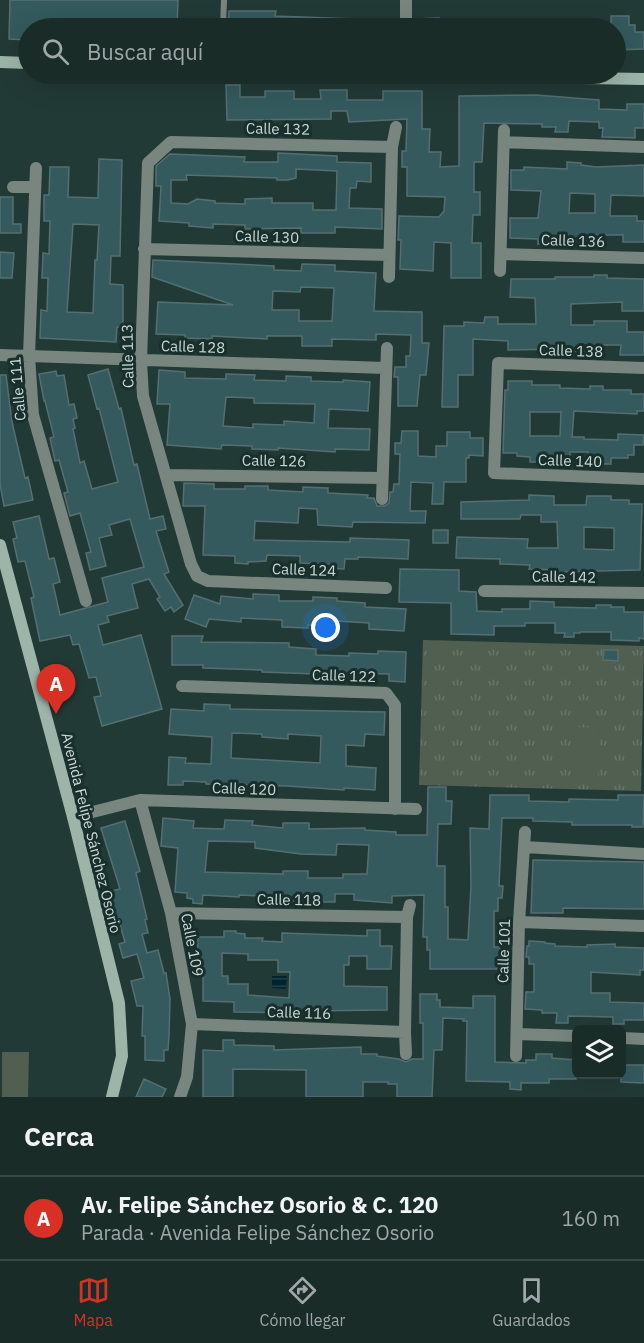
<!DOCTYPE html>
<html lang="es">
<meta charset="utf-8">
<style>
body{margin:0;font-family:"IBM Plex Sans",sans-serif;background:#273834;color:#f1f3f6}
.controls{position:absolute;right:18px;bottom:18px;display:grid;overflow:hidden;border-radius:9px;box-shadow:0 6px 24px #0002}
.controls button{width:54px;height:54px;display:grid;place-items:center;padding:0;border:0;border-bottom:2px solid #384845;background:#1a2c28;color:#f1f3f6;font:30px sans-serif}
.you{position:absolute;left:326px;top:628px;width:21px;height:21px;margin:-15px;border:4px solid #fff;border-radius:50%;background:#1a73e8;box-shadow:0 0 0 9px #1a73e833}
.badge{display:grid;place-items:center;width:39px;height:39px;border-radius:50%;background:#d93025;color:#fff;font-size:20px;font-weight:700}
.pin{position:absolute;translate:-50% -50px;filter:drop-shadow(0 2px 3px #0008)}
.pin::after{content:'';position:absolute;top:32px;width:21px;height:18px;background:inherit;clip-path:polygon(0 0,100% 0,50% 100%)}
.list{margin:0;padding:0;list-style:none}
h2{display:flex;justify-content:space-between;align-items:center;height:78px;margin:0;padding:0 24px;font-size:26px}
h2 small{font-size:20px;font-weight:400;color:#9fa7a8}
.list li{display:grid;grid-template-columns:39px 1fr auto;gap:18px;align-items:center;box-sizing:border-box;height:84px;padding:0 24px;border-top:2px solid #384845}
.list b{display:block;font-size:22px;white-space:nowrap}
.list p{margin:0;font-size:20px;white-space:nowrap;color:#9fa7a8}
.list em{font-size:20px;font-style:normal;color:#9fa7a8}
.icon{flex:none;width:33px;height:33px;fill:none;stroke:currentColor;stroke-width:2;stroke-linecap:round;stroke-linejoin:round}
.map{position:relative;flex:none;width:644px;height:1097px;overflow:hidden}
.search{position:absolute;background:#1a2c28;box-shadow:0 6px 24px #0002;left:18px;right:18px;top:18px;height:66px;display:flex;align-items:center;gap:15px;box-sizing:border-box;padding:0 21px;border-radius:33px;color:#9fa7a8;font-size:22px}
.sheet{height:162px;background:#1a2c28}
nav{display:flex;justify-content:space-around;align-items:center;box-sizing:border-box;height:84px;border-top:2px solid #384845;background:#1a2c28;font-size:16px;color:#9fa7a8}
nav a{display:grid;justify-items:center;gap:3px}
nav .on{color:#d93025}
.map>svg:first-child{display:block}
.grass{fill:url(#grass-tufts)}
.pitch{fill:#505f50}
.water{fill:url(#water-rules)}
.building{fill:#345a5d;stroke:#556f71;stroke-width:1.5;fill-rule:evenodd}
.lines{fill:none;stroke-linecap:round;stroke-linejoin:round}
.lane{stroke:#78867f;stroke-width:6}
.street{stroke:#78867f;stroke-width:12}
.secondary{stroke:#9db4a9;stroke-width:12}
.labels{text-anchor:middle;stroke-width:6;stroke-linejoin:round;paint-order:stroke}
.street-label{font-size:15px;fill:#ccd9d7;stroke:#182f2c}
</style>
<div class="map">
<svg width="644" height="1097" viewBox="0 0 644 1097">
<defs>
<pattern id="grass-tufts" width="24" height="20" patternUnits="userSpaceOnUse" patternTransform="scale(1.5)"><rect width="24" height="20" fill="#505f50"/><path d="M3 7l-1-3M5 7V3M7 7l1-3M15 17l-1-3M17 17v-4M19 17l1-3" fill="none" stroke="#687568"/></pattern>
<pattern id="water-rules" width="6" height="5" patternUnits="userSpaceOnUse" patternTransform="scale(1.5)"><rect width="6" height="5" fill="#00242e"/><path d="M0 2.5h6" fill="none" stroke="#24434c"/></pattern>
</defs>
<rect width="100%" height="100%" fill="#223a36"/>
<path class="grass" d="M423,640l221,6 -3,145 -222,-6z"/>
<path class="pitch" d="M573,727l27,1 -2,49 -27,-1z
M2,1052h27l-1,45h-26z"/>
<path class="water" d="M272,976h15l-1,13 -14,-1z"/>
<path class="building" d="M10,0h168l-1,28h-149v12l-19,-1z
M229,11h47l-1,5 106,4v8h-153z
M611,16h18v9h6v7h9v17l-29,1v-22h-4z
M439,18v10h-21v-9z
M226,85h14v12h25v-6h29v8h27l-1,-9h27v10h36v-9h39v38h8l-1,23h12l-1,15 19,-1v-70l77,-1 63,5v9l28,1v-6h17v24h-9v10l-33,-1 1,-9h-4v-6l-30,-1 -1,11h-13l1,-5h-14v-3l-58,-1 -2,39h-8v30h6v23h-7l-1,28h9v35h-30v-35l-17,-1 -1,29 -33,-2 1,-29h-3l1,-24 40,1 5,-6 1,-14 -38,-1v-29h-5v-16h4l1,-32 -58,3 -2,-11h-16v8l-104,1z
M278,153l59,3v6l34,1v19l-14,-1 -1,7h-6l-1,20 33,1v20l-47,-2v6h-34v-5l-56,1v-4l-32,-1v4l-24,-2v-3l-30,-2 2,-35h-5v-20l14,-12 75,3 -1,5h34zM296,169l41,2 -1,39h-23v-7h-41v-5l-27,1v5l-30,-1v-2l-18,-2 -9,5 -17,-1v-23h16l-1,-5 91,3v2h11l8,-2z
M99,159l23,1 -2,96h-9l-1,28 13,1v42h-6l-1,15 -76,-4 1,-28 6,1 1,-33h-6l1,-25 6,1 1,-33h-6v-26h5l1,-28h19l-1,30 30,1zM73,224l26,1 -2,35h-2l-2,53 -26,-1z
M567,162l14,1v2l15,2 48,-2v31l-33,-1 -1,21h27v5h7v21h-21v-7h-31v6l-37,-1v4h-17v-5l-28,-1v-20h28l3,-27 -30,-1v-20h13v-3l43,2zM570,193l25,1v19h-26z
M0,197h13v27h8v9h-21z
M0,252l14,1 -2,25h-12z
M153,260l121,6v4l27,1 1,-7 33,1v6l41,2 -2,38 48,1v31h7l-3,32h-6l-3,31h-19v-29h-4l1,-10h11v-11h4l1,-21 -35,-1v6l-44,-1v7h-30v-10h-35v3l-55,-3v3l-27,-1v-3l-29,-1 2,-32 75,3 -81,-28zM301,287l33,1 -2,33h-33v-11h-27l1,-19 27,1z
M594,275h13v3l37,1v32h-22v-9l-51,2v21h23v-4h33v11h17v23h-24l1,-10h-31v7l-26,-1v-2l-56,1v-9l-35,-2v36h-15v32h-16l2,-81h20v-4l20,1 1,-6h13v7h38l-1,-26 -25,-1 1,-18h44v-2h39z
M108,369l11,40 2,-1 13,57 3,-1 13,55 13,-3 3,13 -10,2 13,41 -5,2 19,31 -9,7 -3,-5 -6,4 -8,-12 3,-2 -11,-18 -17,5 6,24 -31,8 2,6 -11,3 5,20 38,-10 21,74 -60,17 -8,-29 7,-1 -5,-19 -7,1 -10,-34 -6,1 -3,-10 -30,6 -9,-43 3,-1 -9,-36 -7,1 -5,-23 4,-1 -4,-16 26,-6 10,43 5,-1 6,24 -7,2 7,31 48,-13 -6,-24 42,-11 -14,-48 -21,6 3,10 -13,3 7,28 -16,4 -4,-17 5,-1 -11,-39 -10,3 -6,-23 4,-1 -9,-32 -4,1 -5,-23 4,-1 -9,-36h-1l-5,-27 17,-3 1,5 7,-1 5,30 5,-1 3,14 -4,1 2,9 -2,1 7,34 4,-2 8,28 26,-7 -19,-74 -2,1 -9,-34z
M159,370l26,2v6l41,1v-5l29,1 -1,5 32,1v-5l25,1v4l32,1v-2l27,2 -2,29 -39,-2 -1,19 42,1 -1,21 -34,-1v3l-57,-4v2l-26,-1v-3l-30,-1 -1,4 -54,-4 3,-41h-13zM226,397l28,1v5l61,1 -1,19 -30,-2v4l-31,-1v4l-30,-2z
M0,375h6l6,47 13,56 3,-1 5,23 -29,6 -4,-22z
M508,381h24v4h28v3l30,1v-3h13v4h28v4h13v17h-7v3l-63,-3 -2,26h12v2l34,1v-6l26,1 -1,10h-9v10h-6v3h-17v6h-23v-12h-18v6h-15l-1,4h-24v-5l-13,-1v-3h-14l2,-63h3zM530,412h31l-1,24h-30z
M402,431h16v25l18,1v-11h11v-14h23v6h13v18l-14,-1v3h-3v24h-22l-1,22h-11l1,-21 -22,-1 -1,29h16l-1,12 -72,-1 -1,5 -34,-2 -1,-16 -18,-1 -1,15 -43,-2 -1,19 96,2v-4l59,2 -1,19 -50,-2v2h-13l-1,10 -14,-1v-4l-30,-1v-7l-33,-1 -1,6 -18,1v2l-13,-1v-7l-32,-1 2,-49h-22l1,-23 30,1v5h31v-3h23v4l35,2v-5l25,1v5l40,2 -1,3h7l3,8h8l4,-3 1,-11h3l1,-8h5l1,-30h-5v-11h6z
M529,495l25,1v9h32l1,-9h24v4h18v4h13l-2,66 -82,2v-2l-29,-1 1,-4 -30,-1v-5l-44,-1 1,-21 71,2 -1,9h31l-1,-26h-16v-7h-20l-1,4h-59v-17l68,-2zM584,527l30,1v22l-30,-1z
M433,530h15v13h-15z
M400,569l59,1v21l17,1 1,19 25,1v-3h28v-8l24,1v5l42,1v-3h15v2h13v5h20v27l-5,-1v3l-28,-1v-8h-30l-1,1h-6v4h-10l1,-4h-10v-10h-30v3h-31v9l-43,-1v-31l-52,-1z
M253,594l26,1v6h34v-4l24,1v3l28,2v4l41,2 -2,22 -35,-2v-6l-33,-2v5l-28,-1v3l-26,-1v-7l-41,-2v4l-32,-3 -3,8 -21,-8 9,-24 26,9 1,-8 32,3z
M172,636h31l-2,6 88,1v4l27,2v6l33,1v-3l29,1v-3l28,1 -1,30 -16,-1v-7l-45,-1 -1,2 -81,-3v-2l-59,-2v-3h-31z
M604,650h14v11l-15,-1z
M204,704l26,1v4l155,3 -1,23 -19,-1 -1,12 -18,-1v21l30,2 -1,22 -31,-2v2l-57,-4 -81,-2v-2l-23,-1v4h-15l1,-28 17,1 -1,5 26,1 1,-27 -43,-3 2,-25 33,2zM232,733l30,1v3l26,2v-5l33,2 -1,27 -89,-5z
M428,787h18v14h6l-1,23h-13l-1,42h8v41h3v32l20,1 3,-54 -1,-58 19,1 1,-34h39v6l40,1v-3l49,1v-5h26l-1,32h-11v-2h-60v-3l-39,-1v-3h-31l-3,68h4l-1,12h-4v13h-4v36h6v22h-70v-19h-3v-13h-4l1,-42 -32,1v7l-38,-3v-6h-19v8h-30l-40,-2v-4l-26,-1v2l-36,-2 -1,9 -9,-1v-4l-6,-1v-5l-12,-1 3,-44 -17,-2 2,-28 31,3 -1,7 31,1 1,-9 28,1 -1,4 31,3v-5h26v6l56,-1v2l31,2v3h31zM208,841l47,1v6l46,6 35,1 1,-11 32,1 -2,29h-24v4h-35v-7h-25v3l-78,-2z
M125,821l15,50 -4,2 11,46 -2,1 3,13 -6,1 5,19 11,-3 6,23h2l4,26 -1,37 -1,14h-4v11l-19,-1v-24h-3l1,-30h-6l-6,-25 13,-3 -7,-24 -14,4 -4,-14 6,-2 -7,-24 -8,2 -7,-27 17,-4 -19,-61z
M533,860l111,2v47l-81,-1v5h-32z
M367,930h13v16h12l-1,23h-24v-13h-18v9h-5v21l43,1v23l-90,1v2l-63,-1v-10l-31,-1v-30h-6l1,-34h26v-6h12v2l9,1v4h18l-1,3 20,1v-9l85,3zM222,953l26,1v6h30v12h12l-1,26 -41,-3v-11h-20v-8h-6z
M529,941l16,1v1l10,1v2l32,1v-2l28,-1v3l29,1v22h-4v5l-49,-3v21h19v9l34,1v17h-20v4h-11v-7l-45,-1v7h-12l1,-10h-15v-3l-17,-1 1,-17h8v-28h-5v-7h-3l1,-11h2z
M420,994h17v6h3v7l33,1v-12h22v66l31,1v-3h10v-6h16v4l24,2v19h-27v4h-28v7l-11,-1v-7l-44,-1 1,-60h-4l1,-2 -21,-1 -1,32h-8l-2,47h-35v-13h-9v-2h-25v15h-57v-27l-73,-1v28h-30v-47l20,1v-11h11v5l40,1v4l87,-3v7h16v2l22,3 7,3 6,-3h11v-36h-3z
M621,1065h23v18l-23,-1z
M144,1079l22,10 -4,8h-26z"/>
<g class="lines">
<path class="lane" d="M223,28l1,-28"/>
<path class="street" d="M406,28v-28
M504,142l140,5
M36,168l-7,188 4,59 53,186
M13,187h22
M144,249l245,6
M501,254l143,4
M500,271l4,-141
M389,277l3,-130 4,-20
M0,355l385,13
M644,368l-146,-5 -4,110 150,6
M166,475l216,3
M382,499l5,-151
M386,588l-178,-7 -11,-5 -6,-12 -48,-168 -2,-35 7,-198 23,-21 221,5
M484,591l160,2
M182,686l204,7 9,12v104
M140,800l31,113 21,111 -5,53 -7,20
M73,817l67,-17 276,9
M525,847l119,7
M171,913l236,4
M519,922l125,4
M192,1024l213,8
M517,1034l59,2
M622,1038l22,1
M406,1054l-1,-22 2,-115 3,-12
M516,1056l3,-134 6,-90"/>
<path class="secondary" d="M0,62l28,1
M329,74l315,5
M0,545l73,272 46,186 3,53 -10,41"/>
</g>
<g class="labels">
<g class="street-label">
<text transform="translate(278 129) rotate(1)" y="5">Calle 132</text>
<text transform="translate(267 237) rotate(2)" y="5">Calle 130</text>
<text transform="translate(573 241) rotate(2)" y="5">Calle 136</text>
<text transform="translate(193 347) rotate(2)" y="5">Calle 128</text>
<text transform="translate(571 351) rotate(2)" y="5">Calle 138</text>
<text transform="translate(128 356) rotate(-91)" y="5">Calle 113</text>
<text transform="translate(18 389) rotate(-95)" y="5">Calle 111</text>
<text transform="translate(274 461) rotate(1)" y="5">Calle 126</text>
<text transform="translate(570 461) rotate(2)" y="5">Calle 140</text>
<text transform="translate(304 570) rotate(2)" y="5">Calle 124</text>
<text transform="translate(564 577) rotate(1)" y="5">Calle 142</text>
<text transform="translate(344 676) rotate(2)" y="5">Calle 122</text>
<text transform="translate(244 789) rotate(2)" y="5">Calle 120</text>
<text transform="translate(91 833) rotate(76)" y="5">Avenida Felipe Sánchez Osorio</text>
<text transform="translate(289 900) rotate(1)" y="5">Calle 118</text>
<text transform="translate(192 945) rotate(79)" y="5">Calle 109</text>
<text transform="translate(504 951) rotate(-88)" y="5">Calle 101</text>
<text transform="translate(299 1013) rotate(2)" y="5">Calle 116</text>
</g>
</g>
</svg>
<div class="controls">
<button><svg class="icon" aria-label="layers" viewBox="0 0 24 24"><path d="M12 4l9 5-9 5-9-5zM3 14l9 5 9-5"/></svg></button>
</div>
<div class="you"></div>
<div class="pin badge" style="left:56px;top:714px">A</div>
<div class="search"><svg class="icon" aria-label="search" viewBox="0 0 24 24"><circle cx="10" cy="10" r="6"/><path d="M15 15l6 6"/></svg>Buscar aquí</div>
</div>
<section class="sheet">
<h2>Cerca<small></small></h2>
<ul class="list">
<li><span class="badge">A</span><div><b>Av. Felipe Sánchez Osorio &amp; C. 120</b><p>Parada · Avenida Felipe Sánchez Osorio</p></div><em>160 m</em></li>
</ul>
</section>
<nav>
<a class="on"><svg class="icon" aria-label="map" viewBox="0 0 24 24"><path d="M3 6l6-2 6 2 6-2v14l-6 2-6-2-6 2zM9 4v14M15 6v14"/></svg>Mapa</a>
<a><svg class="icon" aria-label="directions" viewBox="0 0 24 24"><path d="M12 3l9 9-9 9-9-9zM9 14v-3h6M13 9l2 2-2 2"/></svg>Cómo llegar</a>
<a><svg class="icon" aria-label="saved" viewBox="0 0 24 24"><path d="M7 4h10v16l-5-4-5 4z"/></svg>Guardados</a>
</nav>
